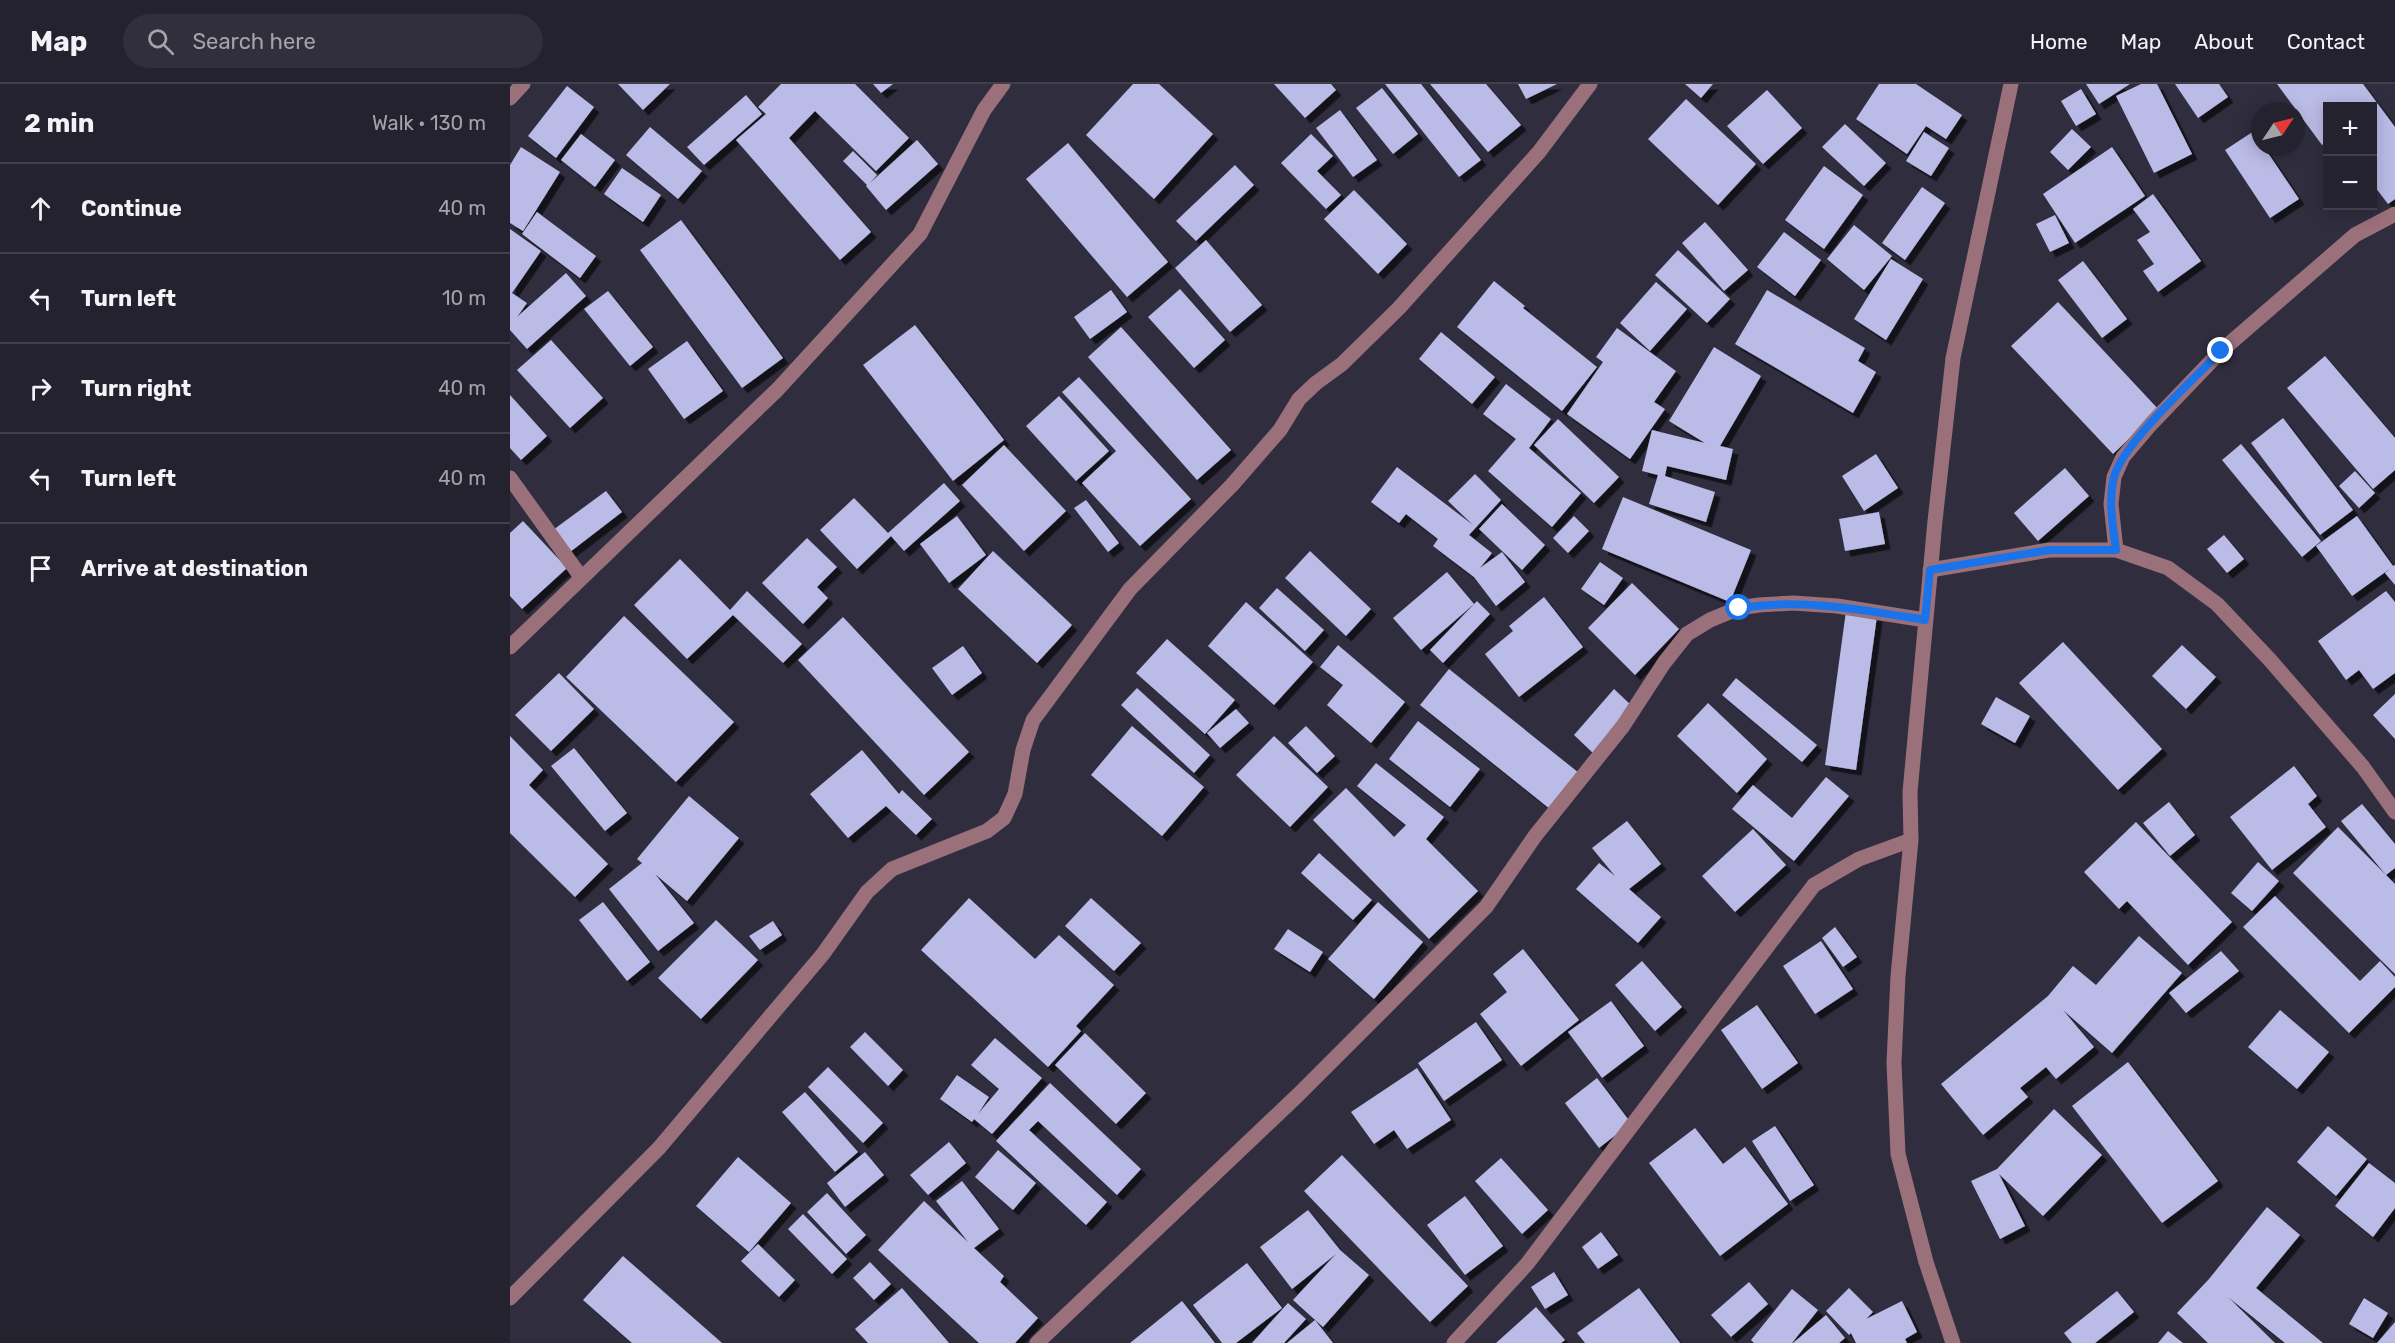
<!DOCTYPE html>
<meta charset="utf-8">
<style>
body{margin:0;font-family:Rubik,sans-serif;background:#302f3b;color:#f1f3f6}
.controls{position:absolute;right:18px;top:18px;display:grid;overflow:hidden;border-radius:0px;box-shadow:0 3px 15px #0003}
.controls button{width:54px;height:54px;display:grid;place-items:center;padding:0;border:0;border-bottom:2px solid #413f4b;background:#24222f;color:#f1f3f6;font:30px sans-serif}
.compass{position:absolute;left:1741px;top:18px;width:54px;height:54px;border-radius:50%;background:#24222f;box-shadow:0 3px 15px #0003;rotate:55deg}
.stop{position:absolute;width:18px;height:18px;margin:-14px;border:4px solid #1a73e8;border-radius:50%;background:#fff}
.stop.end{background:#1a73e8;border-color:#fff;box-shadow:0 2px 6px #0008}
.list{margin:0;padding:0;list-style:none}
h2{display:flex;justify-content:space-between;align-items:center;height:78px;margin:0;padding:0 24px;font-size:26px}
h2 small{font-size:20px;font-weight:400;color:#a3a4aa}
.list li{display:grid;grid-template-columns:39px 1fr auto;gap:18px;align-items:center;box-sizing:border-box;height:90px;padding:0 24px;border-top:2px solid #413f4b}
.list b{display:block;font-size:22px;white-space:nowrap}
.list em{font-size:20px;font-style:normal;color:#a3a4aa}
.icon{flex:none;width:33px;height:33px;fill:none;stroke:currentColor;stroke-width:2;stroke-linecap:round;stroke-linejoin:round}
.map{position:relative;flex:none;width:1885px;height:1259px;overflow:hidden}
header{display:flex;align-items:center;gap:36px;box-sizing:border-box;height:84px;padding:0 30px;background:#24222f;border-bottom:2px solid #413f4b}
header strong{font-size:28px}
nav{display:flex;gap:33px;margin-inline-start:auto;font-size:21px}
.search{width:420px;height:54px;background:#302f3b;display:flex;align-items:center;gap:15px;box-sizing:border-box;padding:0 21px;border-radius:33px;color:#a3a4aa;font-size:22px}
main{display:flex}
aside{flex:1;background:#24222f}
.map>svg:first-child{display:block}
.building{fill:#bbbbe7;filter:url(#shadow)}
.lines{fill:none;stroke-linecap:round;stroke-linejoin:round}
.minor{stroke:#9a707a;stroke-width:15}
.route{stroke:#1a73e8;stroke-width:8}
</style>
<header>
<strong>Map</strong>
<div class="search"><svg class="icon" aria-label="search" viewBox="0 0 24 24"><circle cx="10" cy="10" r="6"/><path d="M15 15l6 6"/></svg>Search here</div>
<nav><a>Home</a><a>Map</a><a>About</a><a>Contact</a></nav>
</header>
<main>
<aside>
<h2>2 min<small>Walk · 130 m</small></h2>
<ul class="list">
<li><svg class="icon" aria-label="ahead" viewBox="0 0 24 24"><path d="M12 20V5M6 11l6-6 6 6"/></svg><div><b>Continue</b></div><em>40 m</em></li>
<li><svg class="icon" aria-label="left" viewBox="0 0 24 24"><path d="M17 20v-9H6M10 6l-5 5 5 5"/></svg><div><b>Turn left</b></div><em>10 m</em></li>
<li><svg class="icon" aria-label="right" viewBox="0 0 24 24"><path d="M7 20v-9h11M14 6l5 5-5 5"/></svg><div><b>Turn right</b></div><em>40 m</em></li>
<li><svg class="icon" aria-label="left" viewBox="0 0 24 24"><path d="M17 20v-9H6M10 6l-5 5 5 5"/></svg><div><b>Turn left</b></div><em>40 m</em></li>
<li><svg class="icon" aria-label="arrive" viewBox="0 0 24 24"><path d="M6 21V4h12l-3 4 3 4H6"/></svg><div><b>Arrive at destination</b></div></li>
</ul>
</aside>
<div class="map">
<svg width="1885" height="1259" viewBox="0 0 1885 1259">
<defs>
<filter id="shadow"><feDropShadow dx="5.5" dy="5.5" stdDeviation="0" flood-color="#0009"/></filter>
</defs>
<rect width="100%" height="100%" fill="#302d3f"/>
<path class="building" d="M108,0h52l-27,26z
M271,0h74l54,54 -33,33 -61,-60 -26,27 82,94 -31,28 -104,-120 30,-26 -8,-7z
M363,0h20l-12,9z
M623,0h26l54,50 -59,65 -68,-64z
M764,0h57l5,6 -31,28z
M875,0h36l60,76 -22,17z
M920,0h56l35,41 -33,27z
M1008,0h39l-31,15z
M1175,0h28l-12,14z
M1369,0h37l46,31 -16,24 -20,-13 -19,28 -51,-35z
M1576,0h44l-31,20z
M1631,0h16l35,70 -38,19 -38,-77z
M1665,0h44l9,13 -30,21z
M1767,0h86l32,43v72l-7,5 -16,-21v-77h-44v35l-6,4z
M57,2l27,21 -38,51 -28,-22z
M872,4l36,46 -25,20 -37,-46z
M1571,5l15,25 -20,12 -15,-25z
M1257,6l35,38 -39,36 -36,-38z
M236,11l16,19 -58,51 -17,-18z
M1176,15l70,65 -38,41 -70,-66z
M830,26l37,50 -24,17 -37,-49z
M1335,40l41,39 -22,23 -42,-39z
M140,43l52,44 -24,28 -52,-44z
M1562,45l19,18 -23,23 -18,-18z
M1744,47l6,9v7h4l35,52 -29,19 -45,-68z
M1414,48l25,16 -18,28 -25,-15z
M71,50l34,26 -20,27 -34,-27z
M801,50l22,22 -16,15 24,24 -15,14 -45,-46z
M407,56l21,24 -52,46 -20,-24 1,-1 -24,-24 10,-10 24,24 -7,8z
M558,59l100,119 -41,35 -101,-118z
M11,63l39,25 -37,59 -13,-8v-58z
M1602,63l33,49 -70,47 -32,-49z
M725,81l19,20 -58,56 -20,-20z
M1314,82l39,29 -39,54 -39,-29z
M112,84l39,27 -18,27 -39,-28z
M1412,103l23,16 -40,57 -23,-17z
M844,106l53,54 -29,30 -54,-55z
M1643,110l48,67 -43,31 -15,-21 11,-7 -17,-24 13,-8 -17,-23z
M27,128l59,44 -16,22 -58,-44z
M1545,131l14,28 -19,9 -14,-28z
M171,136l102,138 -41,30 -102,-138z
M1195,138l43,48 -24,21 -42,-48z
M1344,141l38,31 -28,34 -37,-31z
M0,145l31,22 -29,42 15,10 -10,14 49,-44 20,23 -59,53 -17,-19z
M1274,148l37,28 -26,36 -38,-29z
M696,156l56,65 -32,27 -55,-64z
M1168,166l52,49 -23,24 -52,-48z
M1381,175l32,20 -37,61 -32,-21z
M1573,177l44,58 -25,19 -44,-58z
M984,197l31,25 -2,2 74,59 -35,44 -105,-84z
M1146,198l31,27 -37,42 -30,-28z
M670,205l45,51 -31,28 -46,-51z
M601,206l16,22 -37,27 -16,-22z
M1257,206l98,58 -7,13 18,11 -23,41 -118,-69z
M98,207l45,56 -23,19 -46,-57z
M1548,218l101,108 -46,44 -102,-108z
M405,241l89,115 -51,41 -90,-116z
M611,243l110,123 -34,30 -109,-123z
M1107,244l59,43 -22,31 11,7 -35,50 -63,-45 36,-52 -7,-5z
M931,248l54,45 -23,27 -53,-45z
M41,256l52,58 -33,30 -53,-58z
M177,257l36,50 -39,28 -36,-50z
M1204,263l47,29 -41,70 13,3 -7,31 -59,-14 -2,10 50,16 -9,30 -57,-18 9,-29 -16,-4 10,-41 53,13 -36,-22z
M1815,272l70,82v32l-22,19 -86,-101z
M569,293l112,122 -51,47 -58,-63 34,-32 -54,-59z
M996,300l45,35 -22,29 52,45 -29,34 -64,-56 28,-32 -33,-25z
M0,311l37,41 -26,24 -11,-12z
M549,312l50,55 -33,30 -50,-55z
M1773,334l70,92 -33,25 -69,-92z
M1048,335l61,58 -25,26 -60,-58z
M1731,360l80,97 -19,16 -80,-97z
M494,361l62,66 -42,40 -62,-66z
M1366,370l22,34 -34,23 -22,-35z
M887,383l76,58 -25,-24 27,-27 26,26 -32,35 23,18 -12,15 22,-16 23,30 -29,24 -22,-29 -41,-31 5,-7 -32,-25 -7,9 -28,-21z
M1555,384l24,28 -51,45 -24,-28z
M1845,387l20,22 -16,15 -20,-22z
M434,399l16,18 -56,50 -13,-15 -34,33 -37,-39 34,-32 34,35z
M96,407l16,21 -52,40 -17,-22z
M1113,413l128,53 -21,52 -128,-53z
M576,416l33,43 -11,9 -34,-44z
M992,420l43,41 -23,25 -43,-41z
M1369,428l6,32 -40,7 -6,-32z
M447,432l29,39 -37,28 -29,-39z
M1064,432l15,15 -21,22 -15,-15z
M1847,432l36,50 2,-1v20l-10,-12 6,-5 -39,28 -36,-50z
M13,437l44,47 -45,41 -12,-13v-63z
M1714,451l20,24 -17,14 -20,-24z
M297,454l30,29 -20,20 11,11 -25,26 -41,-41z
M483,467l79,74 -35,38 -79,-74z
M800,467l61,58 -25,27 -61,-58z
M170,475l50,51 17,-19 55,53 -19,19 -50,-48 -46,44 -53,-54z
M1090,478l23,16 -19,27 -23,-16z
M937,488l27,32 -53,46 -28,-32z
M1122,499l47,46 -44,46 -47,-47z
M767,504l47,42 -19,21 -46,-43z
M1876,507l9,11v71l-22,16 -14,-19 -13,10 -28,-39z
M1034,513l39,50 -64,50 -34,-43 28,-23 -4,-5z
M967,517l13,13 -47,49 -13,-13z
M736,518l67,60 -39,43 -66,-59z
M1336,527l31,5 -21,154 -31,-5z
M114,532l110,106 -58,60 -110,-105z
M333,533l126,135 -45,43 -126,-135z
M657,555l68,61 -30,34 -69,-61z
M1553,558l99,107 -44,41 -99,-107z
M828,561l67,57 -34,41 -44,-38 16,-20 -23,-18z
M1672,561l34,32 -30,32 -34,-33z
M453,562l19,27 -30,22 -20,-27z
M939,585l130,104 -29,36 -130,-104z
M49,589l35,36 -43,42 -36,-36z
M1226,594l81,67 -15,17 -80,-67z
M627,604l73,67 -16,18 -73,-68z
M1104,605l19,18 -40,46 -19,-18z
M1885,610v45l-22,-24z
M1486,613l34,19 -15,27 -34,-19z
M1198,619l59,56 -30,34 -60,-57z
M726,625l13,14 -29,25 -13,-15z
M908,637l62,48 -30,38 -61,-48z
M622,642l72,61 -42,49 -71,-61z
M796,642l29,30 -18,17 -29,-30z
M0,652l33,34 -14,15 79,79 -33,33 -65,-64z
M764,652l54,51 -38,40 -54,-52z
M64,664l53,65 -22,18 -54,-65z
M352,666l37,44 3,-4 30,29 -16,16 -30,-29 -38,32 -38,-44z
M866,679l68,54 -18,22 52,52 -49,48 -116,-119 33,-32 48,49 12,-12 -49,-39z
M1784,682l23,30 -9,8 18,23 -54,43 -42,-53z
M1316,693l23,19 -55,65 -62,-52 21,-24 39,33z
M179,712l50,42 -52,63 -32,-27 39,49 -36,28 -49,-62 33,-26 -5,-4z
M1659,718l26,33 -25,21 -27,-33z
M1852,720l33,40v24l-9,7 -45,-54z
M1117,737l34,43 -32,25 32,28 -23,26 -62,-54 23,-26 16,13 -23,-28z
M1626,738l96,100 -44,43 -61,-64 -8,8 -35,-37z
M1828,743l57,57v90l-102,-101z
M1243,745l33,36 -51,47 -33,-36z
M809,769l53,47 -19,20 -52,-47z
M1748,778l21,19 -27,30 -21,-18z
M1765,812l85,85 20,-20 15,16v10l-46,46 -106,-106z
M459,814l66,61 24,-24 55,50 -38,41 5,5 -33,36 -127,-117z
M581,814l50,45 -27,28 -49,-45z
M93,818l47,60 -23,19 -48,-61z
M868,818l45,40 -49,57 -46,-40z
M206,836l42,40 -57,59 -43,-41z
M263,837l9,14 -22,15 -11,-14z
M1325,843l22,30 -14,10 -21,-29z
M778,845l35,23 -13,20 -36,-23z
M1629,852l43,37 -70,80 -49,-43 31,37 -38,32 -10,-12 -26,21 8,9 -45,38 -42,-51 107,-88 25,-30 23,19z
M1311,857l32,48 -38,25 -32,-48z
M1013,865l56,71 -58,46 -41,-52 27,-22 -14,-18z
M1711,867l18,20 -53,42 -17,-20z
M1132,877l40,46 -27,24 -40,-46z
M1101,917l33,45 -42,32 -34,-46z
M1247,921l41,58 -36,26 -41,-59z
M1770,926l49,42 -32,37 -49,-42z
M966,938l26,38 -58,41 -26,-38z
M355,948l38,38 -15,16 -38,-39z
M575,949l61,60 -30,31 -61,-59z
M485,954l47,40 -50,56 -18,-15 -2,3 -32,-23 17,-24 32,22 -11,17 21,-25 -28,-24z
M1618,978l90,119 -56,42 -90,-117z
M318,983l55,56 -20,20 -55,-56z
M907,984l34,52 -44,29 -13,-19 -20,14 -23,-32z
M1087,994l34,45 -32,25 -34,-45z
M540,999l91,86 -24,26 -79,-74 -9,9 78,72 -21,23 -90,-84z
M295,1008l53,60 -23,20 -53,-60z
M1544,1025l48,46 -59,61 -44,-42 26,52 -25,13 -29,-58 26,-12z
M1265,1042l39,59 -24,16 -38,-60z
M1818,1042l39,33 -31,37 -39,-34z
M1185,1044l28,36 22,-17 43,57 -68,52 -71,-93z
M439,1058l17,21 -38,32 -18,-20z
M488,1066l38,33 -23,27 -38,-33z
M355,1068l19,23 -39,32 -18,-24z
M832,1071l126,131 -38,36 -126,-131z
M228,1073l53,46 -42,49 -53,-46z
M991,1074l47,52 -26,24 -47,-53z
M1859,1079l26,20v25l-22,29 -38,-31z
M452,1097l37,48 -25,19 30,28 -4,6 38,36 -23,25h-36l-101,-93 46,-49 44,41 -32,-41z
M317,1109l39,42 -20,19 -39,-42z
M955,1112l38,50 -38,29 -38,-50z
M1757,1123l33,28 -44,53 67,55h-38l-57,-46 47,46h-67l-31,-30 32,-34z
M798,1126l32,40 29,25 -46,52 -30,-27 43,-46 -44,35 -32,-42z
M293,1130l44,45 -15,15 -44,-45z
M1091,1148l17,23 -20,14 -16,-22z
M248,1160l37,36 -16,17 -38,-36z
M113,1172l99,87h-90l-49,-43z
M360,1178l21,22 -17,16 -21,-22z
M737,1179l35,45 -46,35h-14l-29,-38z
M1044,1188l14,23 -23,14 -14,-22z
M1239,1198l19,22 -37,33 -20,-22z
M392,1204l47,55h-81l-13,-14z
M1129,1204l41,55h-95l-8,-10z
M1339,1204l24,24 -7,7 36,-18 15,31 -12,7 2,4h-51l-5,-10 -2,2 -23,-24z
M1282,1205l26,21 -26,33h-38l-3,-3z
M1607,1207l17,21 -39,31h-23l-8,-10z
M1854,1214l24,15 -15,25 -24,-14z
M672,1217l33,42h-85z
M778,1219l18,16 -22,24h-32z
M1026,1223l29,33 -4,3h-65z
M1316,1231l19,23 -6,5h-46z
M805,1236l18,23h-46z
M1885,1238v21h-18z
M1658,1247l15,12h-25z"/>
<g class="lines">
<path class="minor" d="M0,14l13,-14
M0,394l71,99
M1606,466l-5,-46 3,-27 9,-20 28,-33 70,-73 134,-116 40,-21
M1420,486l119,-20h67l52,18 49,36 53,56 93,107 32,45
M0,563l268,-258 142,-155 64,-124 19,-26
M0,1214l149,-150 164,-194 44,-62 25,-23 95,-38 17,-13 11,-24 8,-44 10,-30 97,-131 102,-104 48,-55 19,-31 17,-16 26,-19 57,-56 140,-156 51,-68
M527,1259l261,-248 188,-188 49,-71 88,-110 41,-63 23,-29 23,-14 29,-12 20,-3 34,-2 44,3 88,14
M944,1259l73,-79 287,-379 45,-26 52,-19
M1443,1259l-27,-81 -28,-108 -4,-91 4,-87 13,-136 -1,-48 25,-271 18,-163 58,-274"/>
</g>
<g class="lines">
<path class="route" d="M1229,524c63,-10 124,2 186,12l5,-50 119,-20h67c-3,-24 -8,-49 -2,-73 9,-34 80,-98 107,-126"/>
</g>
</svg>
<div class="controls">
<button>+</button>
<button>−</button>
</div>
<svg class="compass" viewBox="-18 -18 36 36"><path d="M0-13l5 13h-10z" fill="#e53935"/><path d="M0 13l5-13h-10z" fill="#a3a4aa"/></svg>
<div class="stop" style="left:1229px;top:524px"></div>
<div class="stop end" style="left:1711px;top:267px"></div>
</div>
</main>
